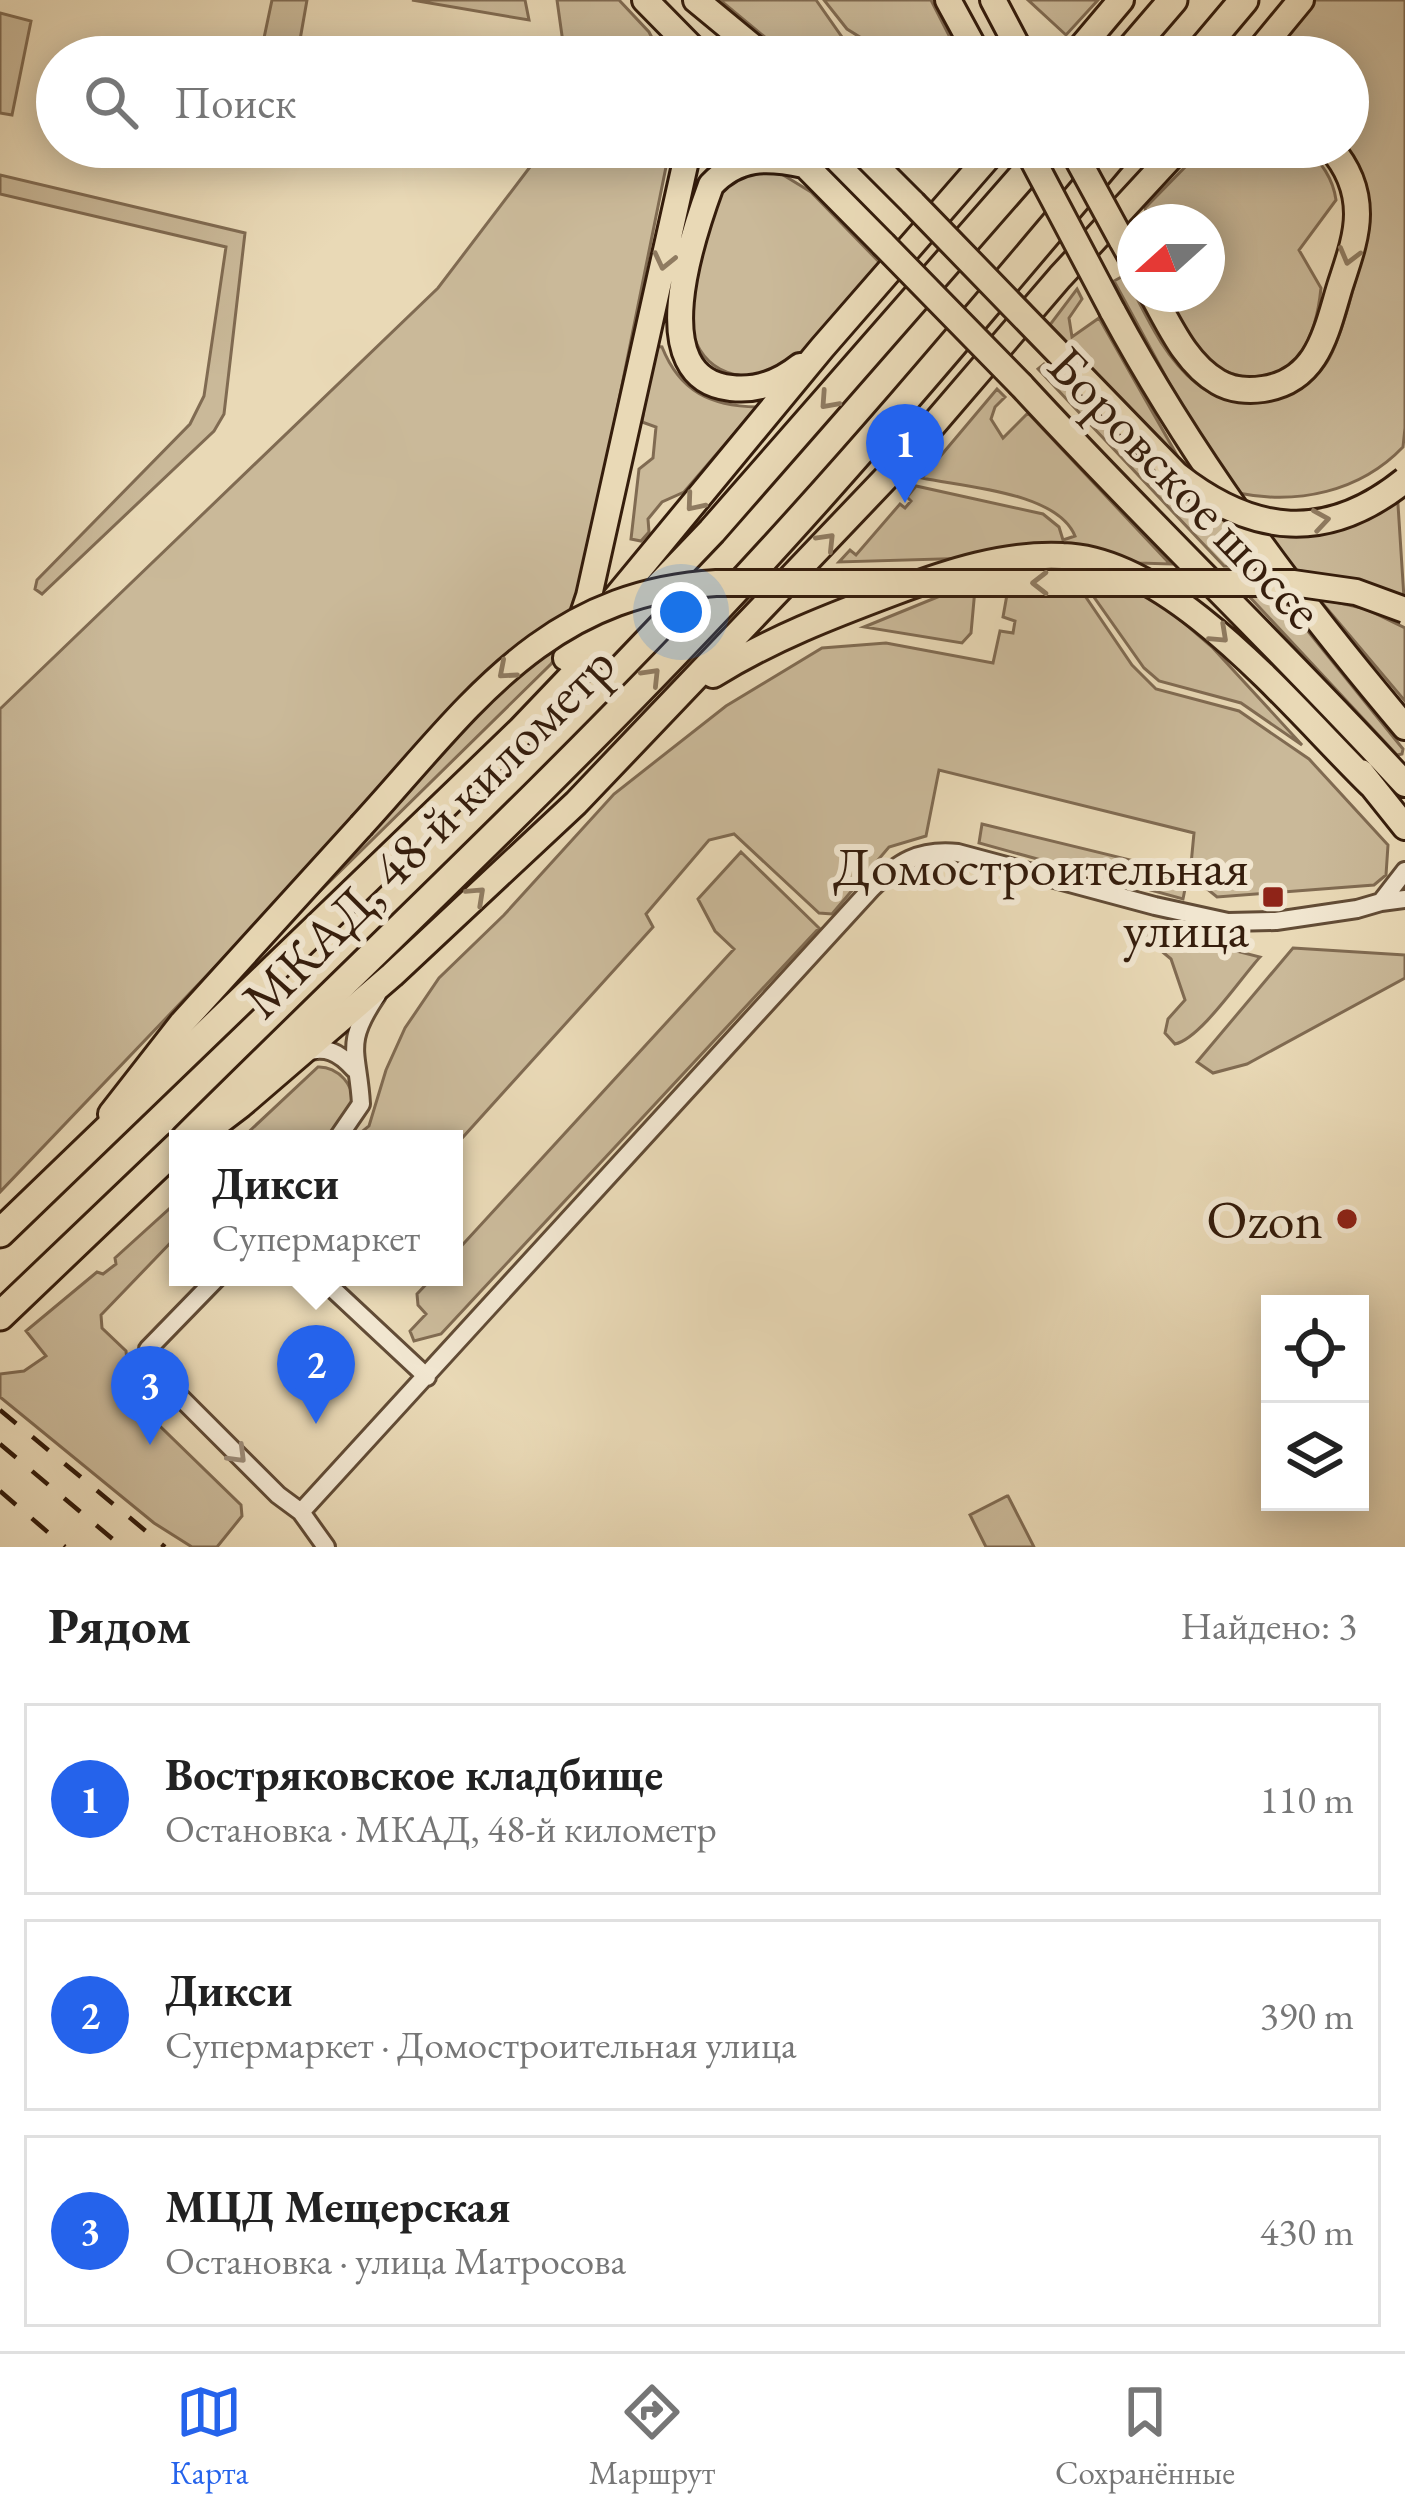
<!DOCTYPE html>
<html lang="ru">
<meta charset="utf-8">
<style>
body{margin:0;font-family:"EB Garamond",serif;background:#f6f6f6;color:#222}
.controls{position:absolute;right:36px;bottom:36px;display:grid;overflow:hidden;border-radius:0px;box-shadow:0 6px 30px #0003}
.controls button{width:108px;height:108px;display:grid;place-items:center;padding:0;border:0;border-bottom:3px solid #e0e0e0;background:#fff;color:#222;font:60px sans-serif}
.compass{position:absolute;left:1117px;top:204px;width:108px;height:108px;border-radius:50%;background:#fff;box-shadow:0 6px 30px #0003;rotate:249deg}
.you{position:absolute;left:681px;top:612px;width:42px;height:42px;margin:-30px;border:9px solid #fff;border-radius:50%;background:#1a73e8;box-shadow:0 0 0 18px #1a73e833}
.badge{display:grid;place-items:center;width:78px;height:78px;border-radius:50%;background:#2563eb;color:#fff;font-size:39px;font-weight:700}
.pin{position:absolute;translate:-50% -99px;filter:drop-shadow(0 3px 6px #0008)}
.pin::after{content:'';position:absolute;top:63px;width:42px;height:36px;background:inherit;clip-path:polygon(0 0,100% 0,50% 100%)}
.popup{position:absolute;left:169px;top:1130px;width:294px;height:156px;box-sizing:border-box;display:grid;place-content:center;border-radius:0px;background:#fff;filter:drop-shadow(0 3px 9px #0005);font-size:39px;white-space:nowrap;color:#767676}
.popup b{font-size:45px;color:#222}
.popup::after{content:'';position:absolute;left:50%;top:100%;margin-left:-24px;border:24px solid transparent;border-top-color:#fff}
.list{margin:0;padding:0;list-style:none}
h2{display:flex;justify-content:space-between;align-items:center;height:156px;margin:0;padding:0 48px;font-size:51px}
h2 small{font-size:39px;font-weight:400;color:#767676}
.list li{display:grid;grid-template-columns:78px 1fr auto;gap:36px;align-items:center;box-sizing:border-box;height:192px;margin:0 24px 24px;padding:0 24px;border:3px solid #e0e0e0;border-radius:0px}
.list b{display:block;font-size:45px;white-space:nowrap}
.list p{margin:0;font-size:39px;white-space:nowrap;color:#767676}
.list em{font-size:39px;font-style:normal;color:#767676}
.icon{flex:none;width:66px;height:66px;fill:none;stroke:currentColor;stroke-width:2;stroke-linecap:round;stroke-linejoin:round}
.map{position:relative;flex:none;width:1405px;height:1547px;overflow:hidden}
.search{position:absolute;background:#fff;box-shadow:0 6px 30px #0003;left:36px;right:36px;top:36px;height:132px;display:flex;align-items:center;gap:30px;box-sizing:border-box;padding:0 42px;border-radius:66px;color:#767676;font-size:45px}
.sheet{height:804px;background:#fff}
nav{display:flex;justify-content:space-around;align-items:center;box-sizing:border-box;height:168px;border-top:3px solid #e0e0e0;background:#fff;font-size:33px;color:#767676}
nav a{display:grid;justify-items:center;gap:6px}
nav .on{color:#2563eb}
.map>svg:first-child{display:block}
.green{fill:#cab999;stroke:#806b52;stroke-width:3}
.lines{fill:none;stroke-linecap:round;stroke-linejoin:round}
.minor-casing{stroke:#624c36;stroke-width:22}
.primary-casing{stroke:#351d0c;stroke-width:30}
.trunk-casing{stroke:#351d0c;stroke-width:33}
.minor{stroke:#f1e6d0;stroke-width:16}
.primary{stroke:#e9d9b6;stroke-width:24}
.trunk{stroke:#e9d9b6;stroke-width:27}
.rail{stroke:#351d0c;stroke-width:4.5;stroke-dasharray:21 21;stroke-linecap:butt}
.primary-bridge-casing{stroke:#351d0c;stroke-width:30;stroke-linecap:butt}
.primary-bridge{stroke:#e9d9b6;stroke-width:24}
.oneway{stroke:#8f7b61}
.oneway2{stroke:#9c8c78}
.poi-dot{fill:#8f2418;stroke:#f1e6d0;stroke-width:4.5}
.labels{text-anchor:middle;stroke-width:12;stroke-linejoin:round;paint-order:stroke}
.street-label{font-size:54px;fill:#351d0c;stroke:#f1e6d0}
.poi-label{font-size:54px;fill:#351d0c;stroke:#f1e6d0;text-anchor:end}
</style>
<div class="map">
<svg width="1405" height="1547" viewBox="0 0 1405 1547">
<rect width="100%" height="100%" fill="#e9d9b6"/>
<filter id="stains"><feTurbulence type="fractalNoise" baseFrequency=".00167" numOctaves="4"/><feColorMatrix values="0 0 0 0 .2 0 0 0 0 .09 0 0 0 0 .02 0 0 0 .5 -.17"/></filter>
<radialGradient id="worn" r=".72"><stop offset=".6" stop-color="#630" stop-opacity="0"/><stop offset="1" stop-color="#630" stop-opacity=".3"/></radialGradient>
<path class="green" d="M272,0h35l-10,57h-37z
M412,0h113l4,20z
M557,0h62l30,32 13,25h-97z
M720,0h96l40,57h-67z
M824,0h107l29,57h-68l-45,-28z
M1028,0h70l-32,35z
M1312,0h93v428l-2,19c-43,45 -106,58 -165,46l-58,-90 -66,-122 11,-6c20,38 37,80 71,108 39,33 103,23 131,-21 14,-22 34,-97 37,-124 2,-23 -14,-67 -20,-91h4v-90h-84z
M0,13l31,8 -19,94 -12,-2z
M538,147h132l-98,486 -21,31 -235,231 -18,-15 -298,312v-483l438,-421 92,-121z
M1210,147h95c16,15 28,31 31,53l-37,50 22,38c-2,20 -7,45 -19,63 -23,34 -70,33 -99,5 -17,-16 -29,-42 -42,-62h46v-72h-58l-4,-14 50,-51z
M775,170l36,22 72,74c-35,39 -100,136 -163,103 -17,-9 -27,-27 -29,-46 -2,-30 20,-96 27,-129 11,-19 37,-23 57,-24z
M0,175l245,58 -21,181 -10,17 -172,163 -7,-5 2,-9 153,-156 14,-28 22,-149 -226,-53z
M1077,289l5,10 -13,19 3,19 27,-19 79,139 -129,-131z
M653,346l9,1c18,45 49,59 95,60l-73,85 -22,10 -14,17 1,13 -8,9 -10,-2 8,-70 14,-11 3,-31 -14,-5z
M1044,364l109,110 48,33 18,7 39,53 -34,-1 -186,-197z
M997,389l8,8 -10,10 -4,12 12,19 25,-25 142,151 -32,-1 -31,-9 -268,8 11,-12 6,5 44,-51 5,4 6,-7 -4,-4 9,-11 127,28 16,13 4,13 12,-4c-18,-44 -110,-49 -153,-58z
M1397,489l7,109 -57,-19 -52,-9 -35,-45z
M957,589h18l-4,44 -9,10 -98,-16z
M1008,589l73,1 51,75 24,24 83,22 70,48 79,86 -2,30 -12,10 -157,12 -27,-22 4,-42 -255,-63 -13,66 -37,11 -57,67 -13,-1 -85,-79 -25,6 -63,74 7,13 -199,220v-8h-101l16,-13 17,-56 19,-42 34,-50 65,-63 110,-121 112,-88 96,-58 64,-5 107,20 7,-32 13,2 2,-12 -12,-4z
M1089,590l58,1 65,56 90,98 -61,-42 -82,-22 -15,-13z
M1246,593l32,1 125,155 -1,5 -5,1z
M1318,598l48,11 39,19v73z
M982,824l206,50 -5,25 -204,-56z
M741,852l78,76 -378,406 -27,7 -4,-10 16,-17 -8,-9 -1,-11 16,-17h21v-23l280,-305 -19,-18 -17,-32z
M1146,928l114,29c-20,22 -60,82 -85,87l-10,-11 3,-14 17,-19 -14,-41 -31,-26z
M1293,948l112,7v23l-158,86 -34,9 -16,-11z
M318,1067c19,-1 40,19 32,41 -4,11 -18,22 -26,31h-83z
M178,1201v34l-77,80 1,13 24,23 5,47 110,107 1,11 -25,31h-25l-38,-24 -154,-126v-23l24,-3 22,-15 -20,-25 71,-59 6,2 13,-10 -1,-6z
M1007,1496h1l26,51h-48l-16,-32z"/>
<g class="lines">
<defs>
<path id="minor" d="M1381,902l24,-3
M303,1053c22,-8 36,-1 51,16
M337,1139l24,-35c-3,-53 -18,-59 16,-109
M218,1277l-70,72 3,19 127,127 23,17 25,35
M320,1277l107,100
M301,1512l570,-623c27,-27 48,-40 87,-36l197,53 73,16 48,-1 81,-12 24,-7 24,-31"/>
<path id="primary" d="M645,0l56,57
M696,0l69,57
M948,0l31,57
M993,0l30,57
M1073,57l48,-57
M1254,57l47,-57
M857,147l56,56
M796,156l87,88
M1121,239l14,25
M1152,294c17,30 34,70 66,88 13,8 31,9 45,7 55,-8 63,-57 77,-103 7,-22 17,-48 17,-72 0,-26 -10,-48 -27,-67
M1112,310c81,150 183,287 293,417
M800,366c-20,16 -44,25 -69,22 -89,-9 -38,-154 -20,-203 27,-29 56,-28 93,-20
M1021,385c125,136 259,263 384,399
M576,635l13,-39 100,-449
M566,658l256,-310 175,-201
M713,675c58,-36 118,-59 182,-83 53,-20 111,-39 168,-36 111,3 231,154 308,229
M1361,772l44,55
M111,1114l71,-91 179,-197
M203,1134l38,-29 151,-130 184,-172 327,-343 157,-183 120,-130"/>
<path id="trunk" d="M1124,57l49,-57
M1196,57l48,-57
M185,1139c178,-177 362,-349 535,-533 139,-148 269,-304 400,-459
M0,1233l521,-502 191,-200 336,-384
M0,1316l178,-170"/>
</defs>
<use href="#minor" class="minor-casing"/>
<use href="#primary" class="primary-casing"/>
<use href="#trunk" class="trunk-casing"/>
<use href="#minor" class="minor"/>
<use href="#primary" class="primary"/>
<use href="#trunk" class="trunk"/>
<path class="rail" d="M0,1410l165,137
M0,1444l122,103
M0,1491l65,56"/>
<defs>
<path id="primary-bridge" d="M1026,147l86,163
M1071,147l50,92
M913,203l264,272c76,60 150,68 228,5
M883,244l138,141
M361,826c107,-117 182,-233 355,-243h577l63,9 49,18"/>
</defs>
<use href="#primary-bridge" class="primary-bridge-casing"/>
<use href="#primary-bridge" class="primary-bridge"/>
</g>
<defs><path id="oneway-chevron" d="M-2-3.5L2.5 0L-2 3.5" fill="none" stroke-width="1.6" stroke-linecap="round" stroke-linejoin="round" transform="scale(3)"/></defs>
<g class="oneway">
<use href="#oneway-chevron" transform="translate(1349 256) rotate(105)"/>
<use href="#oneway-chevron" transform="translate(664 261) rotate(103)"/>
<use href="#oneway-chevron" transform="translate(828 401) rotate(132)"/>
<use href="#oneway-chevron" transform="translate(694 503) rotate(130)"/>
<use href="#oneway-chevron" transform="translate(1321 520) rotate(-9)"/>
<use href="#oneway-chevron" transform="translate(827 541) rotate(-46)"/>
<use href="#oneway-chevron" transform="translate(1040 583) rotate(180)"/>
<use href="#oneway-chevron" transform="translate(1220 635) rotate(43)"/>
<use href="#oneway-chevron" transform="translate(506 671) rotate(139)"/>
<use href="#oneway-chevron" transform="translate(652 676) rotate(-46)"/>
<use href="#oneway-chevron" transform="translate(477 895) rotate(-43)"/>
</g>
<use class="oneway2" href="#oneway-chevron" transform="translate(238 1455) rotate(45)"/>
<g class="poi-dot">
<rect x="1261" y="885" width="24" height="24" rx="6"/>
<circle cx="1347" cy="1219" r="12"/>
</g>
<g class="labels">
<g class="street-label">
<text transform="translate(1186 487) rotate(46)" y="19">Боровское шоссе</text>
<text transform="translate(428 831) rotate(-45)" y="19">МКАД, 48-й километр</text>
</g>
<g class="poi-label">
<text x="1249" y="885">Домостроительная<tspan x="1249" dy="62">улица</tspan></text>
<text x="1323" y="1238">Ozon</text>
</g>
</g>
<rect width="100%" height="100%" filter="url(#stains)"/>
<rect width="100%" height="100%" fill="url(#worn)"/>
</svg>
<div class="controls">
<button><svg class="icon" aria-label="locate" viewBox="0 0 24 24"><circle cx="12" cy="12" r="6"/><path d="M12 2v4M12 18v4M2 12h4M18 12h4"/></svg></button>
<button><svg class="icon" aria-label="layers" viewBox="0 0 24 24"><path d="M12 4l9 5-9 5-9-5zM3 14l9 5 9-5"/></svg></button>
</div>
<svg class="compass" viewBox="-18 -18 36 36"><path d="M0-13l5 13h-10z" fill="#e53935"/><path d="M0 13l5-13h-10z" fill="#767676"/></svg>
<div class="you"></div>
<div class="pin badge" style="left:905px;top:503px">1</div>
<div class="pin badge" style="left:316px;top:1424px">2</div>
<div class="popup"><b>Дикси</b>Супермаркет</div>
<div class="pin badge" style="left:150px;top:1445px">3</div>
<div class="search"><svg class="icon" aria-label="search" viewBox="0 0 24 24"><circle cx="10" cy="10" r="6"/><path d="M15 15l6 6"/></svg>Поиск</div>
</div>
<section class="sheet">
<h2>Рядом<small>Найдено: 3</small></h2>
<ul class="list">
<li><span class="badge">1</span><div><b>Востряковское кладбище</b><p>Остановка · МКАД, 48-й километр</p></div><em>110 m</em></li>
<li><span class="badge">2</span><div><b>Дикси</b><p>Супермаркет · Домостроительная улица</p></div><em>390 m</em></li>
<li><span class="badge">3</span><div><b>МЦД Мещерская</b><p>Остановка · улица Матросова</p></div><em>430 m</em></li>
</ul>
</section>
<nav>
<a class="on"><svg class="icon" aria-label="map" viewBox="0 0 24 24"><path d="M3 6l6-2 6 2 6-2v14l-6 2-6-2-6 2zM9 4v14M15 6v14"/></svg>Карта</a>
<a><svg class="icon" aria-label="directions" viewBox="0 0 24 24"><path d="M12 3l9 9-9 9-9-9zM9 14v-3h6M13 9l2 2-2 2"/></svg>Маршрут</a>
<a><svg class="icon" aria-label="saved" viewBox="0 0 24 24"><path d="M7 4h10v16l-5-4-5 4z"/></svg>Сохранённые</a>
</nav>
